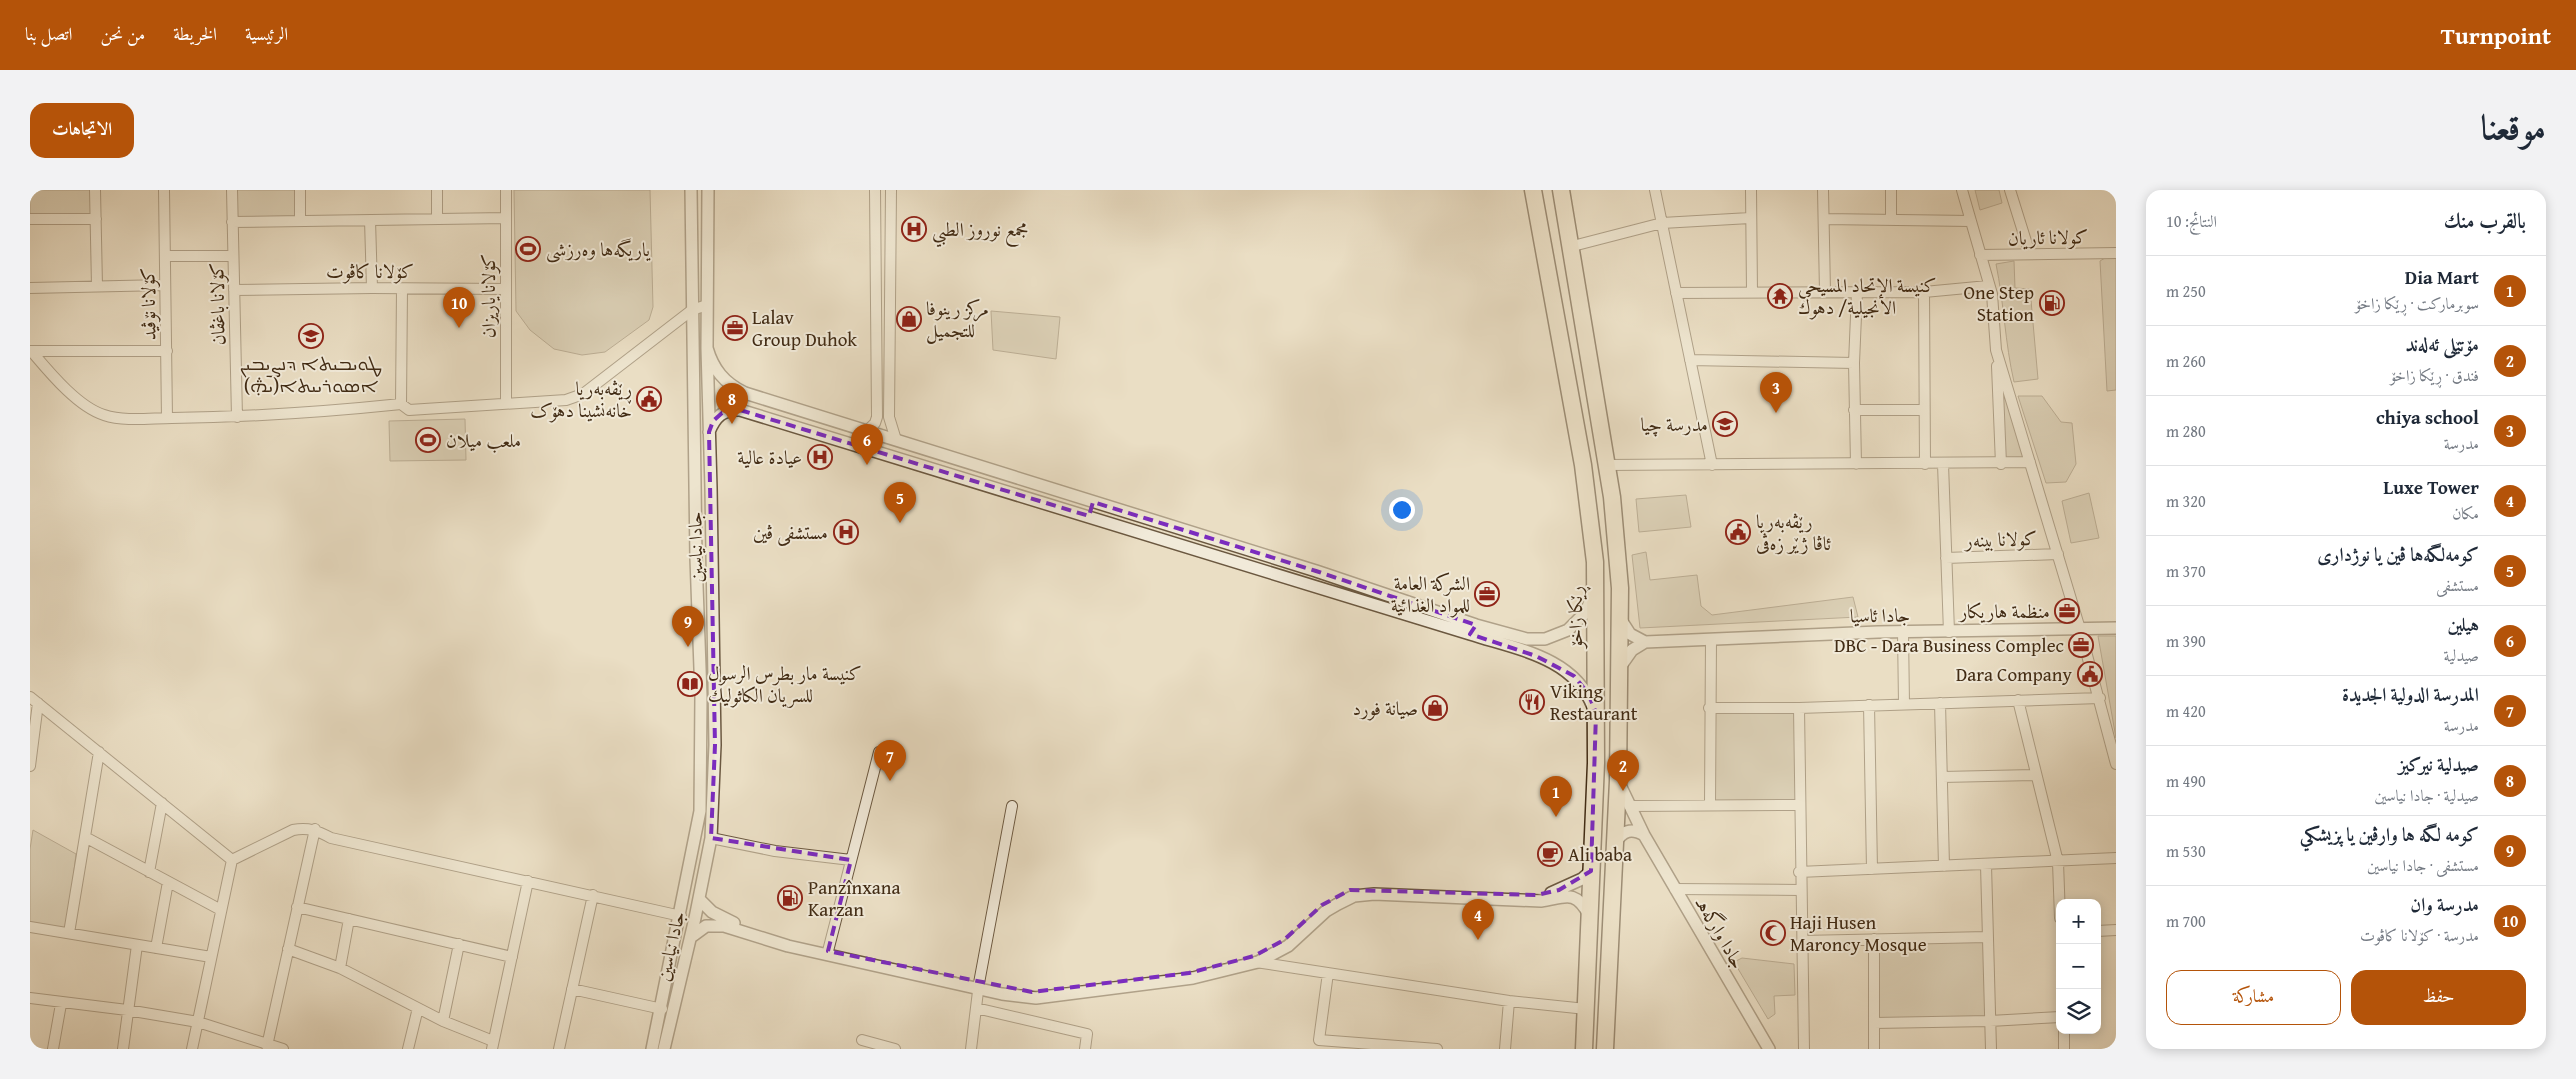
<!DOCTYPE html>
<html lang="ar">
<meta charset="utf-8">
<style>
body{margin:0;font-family:"Gentium Book Plus",Amiri,"Noto Sans Syriac",serif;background:#f2f2f3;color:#1f2937;direction:rtl}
.controls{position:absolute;right:15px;bottom:15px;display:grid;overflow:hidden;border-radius:10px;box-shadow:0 2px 12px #0003}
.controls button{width:45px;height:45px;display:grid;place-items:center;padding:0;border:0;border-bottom:1px solid #e0e1e3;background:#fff;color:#1f2937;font:25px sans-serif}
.you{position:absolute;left:1371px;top:319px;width:18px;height:18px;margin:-12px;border:4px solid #fff;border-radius:50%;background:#1a73e8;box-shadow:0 0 0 8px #1a73e833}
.badge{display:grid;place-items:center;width:32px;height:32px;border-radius:50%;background:#b45309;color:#fff;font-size:16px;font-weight:700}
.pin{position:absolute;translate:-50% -41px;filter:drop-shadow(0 1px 2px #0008)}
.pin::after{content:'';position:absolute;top:26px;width:18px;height:15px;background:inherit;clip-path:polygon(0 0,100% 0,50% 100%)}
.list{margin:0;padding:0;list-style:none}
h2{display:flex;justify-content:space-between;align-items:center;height:65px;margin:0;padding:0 20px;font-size:21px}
h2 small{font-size:16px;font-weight:400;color:#747a83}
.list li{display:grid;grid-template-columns:32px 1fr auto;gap:15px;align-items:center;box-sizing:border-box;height:70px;padding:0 20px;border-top:1px solid #e0e1e3}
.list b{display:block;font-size:19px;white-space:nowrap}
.list p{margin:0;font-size:16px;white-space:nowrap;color:#747a83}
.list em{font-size:16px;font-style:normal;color:#747a83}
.actions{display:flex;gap:10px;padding:15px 20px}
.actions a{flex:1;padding:11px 0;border:1px solid #b45309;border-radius:15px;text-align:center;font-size:18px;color:#b45309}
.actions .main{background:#b45309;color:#fff}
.icon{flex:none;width:28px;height:28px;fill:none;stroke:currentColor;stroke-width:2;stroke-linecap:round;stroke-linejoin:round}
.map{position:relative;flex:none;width:2086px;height:859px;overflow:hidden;direction:ltr;border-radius:15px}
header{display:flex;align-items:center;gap:30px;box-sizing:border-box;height:70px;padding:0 25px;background:#b45309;color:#fff}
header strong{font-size:24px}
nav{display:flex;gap:28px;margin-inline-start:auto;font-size:18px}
.intro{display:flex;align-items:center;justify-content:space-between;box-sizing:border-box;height:120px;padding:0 30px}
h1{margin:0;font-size:35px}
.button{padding:12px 22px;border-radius:15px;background:#b45309;color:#fff;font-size:18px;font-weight:700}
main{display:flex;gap:30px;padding:0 30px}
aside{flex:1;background:#fff;border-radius:15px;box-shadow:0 2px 12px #0003}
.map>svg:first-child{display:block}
.green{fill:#cdc0a6;stroke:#87765d}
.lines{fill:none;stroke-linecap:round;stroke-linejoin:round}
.minor-casing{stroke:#6b5840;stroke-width:12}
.tertiary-casing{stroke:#6b5840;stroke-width:14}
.trunk-casing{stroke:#412b14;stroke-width:19}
.minor{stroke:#f1ead9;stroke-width:10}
.tertiary{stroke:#f1ead9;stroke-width:11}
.trunk{stroke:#eadec4;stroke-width:16}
.marked{fill:none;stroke:#7b2cbf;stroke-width:4;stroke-dasharray:10 6;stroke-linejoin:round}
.labels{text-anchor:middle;stroke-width:4;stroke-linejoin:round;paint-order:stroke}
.poi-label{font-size:19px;fill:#412b14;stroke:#f1ead9;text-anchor:start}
.street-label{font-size:19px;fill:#412b14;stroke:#f1ead9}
</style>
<header>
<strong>Turnpoint</strong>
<nav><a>الرئيسية</a><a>الخريطة</a><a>من نحن</a><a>اتصل بنا</a></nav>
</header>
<div class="intro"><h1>موقعنا</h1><a class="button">الاتجاهات</a></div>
<main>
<aside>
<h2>بالقرب منك<small>النتائج: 10</small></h2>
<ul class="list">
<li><span class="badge">1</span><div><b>Dia Mart</b><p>سوبرماركت · ڕێکا زاخۆ</p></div><em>250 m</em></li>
<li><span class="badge">2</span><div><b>مۆتێلی ئەلەند</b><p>فندق · ڕێکا زاخۆ</p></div><em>260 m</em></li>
<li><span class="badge">3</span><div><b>chiya school</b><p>مدرسة</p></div><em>280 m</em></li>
<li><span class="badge">4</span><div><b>Luxe Tower</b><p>مكان</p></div><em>320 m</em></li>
<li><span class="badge">5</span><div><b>کومەلگەها ڤین یا نوژداری</b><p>مستشفى</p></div><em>370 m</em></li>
<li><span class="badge">6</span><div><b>هيلين</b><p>صيدلية</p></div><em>390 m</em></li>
<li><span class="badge">7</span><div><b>المدرسة الدولية الجديدة</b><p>مدرسة</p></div><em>420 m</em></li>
<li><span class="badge">8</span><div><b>صيدلية نيركيز</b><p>صيدلية · جادا نیاسین</p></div><em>490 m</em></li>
<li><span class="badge">9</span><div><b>كومه لگه ها وارڤين يا پزيشكي</b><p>مستشفى · جادا نیاسین</p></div><em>530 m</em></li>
<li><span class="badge">10</span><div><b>مدرسة وان</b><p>مدرسة · کۆلانا کاڤوت</p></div><em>700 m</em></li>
</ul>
<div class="actions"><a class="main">حفظ</a><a>مشاركة</a></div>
</aside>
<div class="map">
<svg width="2086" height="859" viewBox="0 0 2086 859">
<rect width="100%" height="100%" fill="#eadec4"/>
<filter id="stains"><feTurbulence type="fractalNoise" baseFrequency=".004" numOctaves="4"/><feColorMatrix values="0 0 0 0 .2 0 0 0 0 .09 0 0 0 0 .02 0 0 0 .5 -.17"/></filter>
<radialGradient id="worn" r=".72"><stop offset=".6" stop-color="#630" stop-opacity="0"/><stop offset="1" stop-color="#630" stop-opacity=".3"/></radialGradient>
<path class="green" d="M0,0h65l1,29h-66z
M207,0h60v26l-60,1z
M484,0h136l3,117 -4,13 -44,32 -23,3 -28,-6 -24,-19 -14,-19z
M1945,0h24l3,13 -22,7z
M2086,67v133l-9,1 -7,-130 5,-3z
M1984,71l1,27 15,1 8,90 -24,3c-9,-39 -10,-79 -18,-118z
M961,121l69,6 -4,42 -63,-9z
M1966,160l34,112 -29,2z
M1988,206h24l19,26 11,1 4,41 -10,18 -20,1z
M435,229l1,41 -76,1 -1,-40z
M2059,303l10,45 -28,5 -9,-42z
M1656,305l5,32 -52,5 -3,-33z
M1616,362l4,28 47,-5 4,31 11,9 141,-18 5,20 -218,11 -8,-73z
M2068,446h18v102z
M1679,518h90l-1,97h-88z
M3,640l43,24 -9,75 -37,-4v-76z
M1957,747l3,84 -116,2v-84z
M1712,768l52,6 1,31 -21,1 1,18 -7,5 -34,-57z"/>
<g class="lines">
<defs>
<path id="minor" d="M65,0l2,96
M134,0l3,228
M202,0l5,227
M407,0v29
M476,0v212
M861,0l-2,227 7,23
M1625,0l57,275
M1721,0l1,102
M1793,0l2,102
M1861,0v29
M1932,0l30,104 4,56 84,279 36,135
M1980,0l20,64
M0,29h66
M1794,29l147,2
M340,30l2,68
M270,31v-31
M202,32l274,-4
M1539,57l93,-24 88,-5
M1950,65l136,-2
M135,66h68
M0,98l135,-3
M372,99l-1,115 8,6 157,-10 17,-6 109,-84 15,-5
M204,100l138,-2 134,1
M1894,102l1,172
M1646,103l248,-1 64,-6
M0,161h137
M3,163c17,20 45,54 71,62 21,7 47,3 68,3 77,-1 152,-6 229,-14
M1660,170l164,3
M1967,176l4,98
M1824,220h69
M837,241l8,-8 2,-6 -2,-227
M1826,274l-2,-101 3,-71
M1913,274l6,168
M1576,275l424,-3
M1916,368l112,-4
M1873,442l1,72
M0,507l202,163
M1988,510l40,162 2,56
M1910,513l4,163
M1839,515l3,164
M1679,518h90l301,-10
M1769,518l5,341
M0,576l8,-63
M1912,587l94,-2
M1680,615l1,-165
M1600,616l168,-1
M55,647l136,73
M681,648l64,13 76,9
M202,670l61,-30c16,-3 25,1 38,8l350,78
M1956,675l5,184
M119,682l13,-69
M1769,682l317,-14
M1645,699l125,1
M267,717l215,50
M0,737l181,30
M2067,741l19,-1
M39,743l30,-181
M1844,749v110
M1772,751l185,-4
M126,758l12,-66
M258,759l52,19 103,53 50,20
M798,761l51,-199
M1226,772l253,39 77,8
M310,778l9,-49
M1298,783l-9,67 118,9
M542,799l90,20
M0,808l97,12 71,12 85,27
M946,818l111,26 -2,15
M413,831l16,-77
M1844,833l116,-2 70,-4
M2034,840v19
M832,850l33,9
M237,856l48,-217
M23,859l8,-45
M93,859l14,-104
M162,859l40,-189
M378,859l10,-41
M462,859l36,-168
M529,859l34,-154
M941,859l8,-66 33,-177
M1475,859l4,-48"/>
<path id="tertiary" d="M677,158c6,21 17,35 38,45l571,178 160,54 51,14h18l23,-9 18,-18 6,-16
M703,219l-5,-8 1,-5 9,-6
M679,242c6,-15 14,-23 31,-22l730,224c46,15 104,23 123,73
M1591,430l9,14 15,8 233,-10 238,-4
M1590,477l12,-17 13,-8
M1589,593l25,52 125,214
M1585,653c8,-13 17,-15 29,-8
M1521,703l31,-14 9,-8
M669,709l13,13 22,11
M661,747l15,-11h18l64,20 67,15 147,33 34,4 157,-20 65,-16 30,-16 38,-35 12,-7 16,-8 20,-2 167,7c23,-3 34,-13 48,14
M622,859l48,-238 1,-115 -5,-138 -5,-368
M634,859l31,-131 16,-80 4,-93 -4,-257 -4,-140 1,-158"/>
<path id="trunk" d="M1503,0l50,275 12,97 1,201 -12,286
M1531,0l51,307 8,91 -2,193 -13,268"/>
</defs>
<use href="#minor" class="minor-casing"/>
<use href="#tertiary" class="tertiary-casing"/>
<use href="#trunk" class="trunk-casing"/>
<use href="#minor" class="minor"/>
<use href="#tertiary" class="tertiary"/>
<use href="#trunk" class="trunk"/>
</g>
<path d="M0 0H2086V859H0ZM710,220l349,106 4,-14 223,69 160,54 -6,9 66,22 38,20 14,17 8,20 -5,158 -32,19 -22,5 -187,-5 -28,15 -38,35 -30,16 -65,17 -157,19 -204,-41 23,-91 -140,-22 4,-93 -6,-313 4,-11 9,-8z" fill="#eadec4" fill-opacity=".55" fill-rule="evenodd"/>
<path class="marked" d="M710,220l349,106 4,-14 223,69 160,54 -6,9 66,22 38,20 14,17 8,20 -5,158 -32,19 -22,5 -187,-5 -28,15 -38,35 -30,16 -65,17 -157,19 -204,-41 23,-91 -140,-22 4,-93 -6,-313 4,-11 9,-8z"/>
<defs>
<symbol id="hospital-ring" viewBox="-11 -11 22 22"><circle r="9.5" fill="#f1ead9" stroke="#8f2418" stroke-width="1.5"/><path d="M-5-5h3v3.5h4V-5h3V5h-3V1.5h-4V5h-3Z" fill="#8f2418"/></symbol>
<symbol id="stadium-ring" viewBox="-11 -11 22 22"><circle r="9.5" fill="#f1ead9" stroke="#8f2418" stroke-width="1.5"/><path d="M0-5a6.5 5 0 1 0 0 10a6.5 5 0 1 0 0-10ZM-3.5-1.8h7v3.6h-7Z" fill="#8f2418"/></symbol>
<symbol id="temple-ring" viewBox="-11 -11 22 22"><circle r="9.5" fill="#f1ead9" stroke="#8f2418" stroke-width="1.5"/><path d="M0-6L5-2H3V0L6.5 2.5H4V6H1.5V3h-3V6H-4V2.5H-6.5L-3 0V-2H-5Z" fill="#8f2418"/></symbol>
<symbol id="fuel-ring" viewBox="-11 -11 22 22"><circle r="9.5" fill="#f1ead9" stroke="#8f2418" stroke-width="1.5"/><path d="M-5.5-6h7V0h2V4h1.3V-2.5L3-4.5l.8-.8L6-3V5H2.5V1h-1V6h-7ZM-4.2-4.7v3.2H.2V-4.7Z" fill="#8f2418"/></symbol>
<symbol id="shop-ring" viewBox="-11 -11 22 22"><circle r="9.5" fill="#f1ead9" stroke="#8f2418" stroke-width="1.5"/><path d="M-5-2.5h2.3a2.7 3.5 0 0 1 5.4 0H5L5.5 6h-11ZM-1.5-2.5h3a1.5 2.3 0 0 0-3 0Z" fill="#8f2418"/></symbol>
<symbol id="office-ring" viewBox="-11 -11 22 22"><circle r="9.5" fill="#f1ead9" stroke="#8f2418" stroke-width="1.5"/><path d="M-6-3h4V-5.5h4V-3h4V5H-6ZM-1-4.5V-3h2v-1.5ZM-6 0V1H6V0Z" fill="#8f2418"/></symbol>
<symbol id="school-ring" viewBox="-11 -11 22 22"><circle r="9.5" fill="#f1ead9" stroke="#8f2418" stroke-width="1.5"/><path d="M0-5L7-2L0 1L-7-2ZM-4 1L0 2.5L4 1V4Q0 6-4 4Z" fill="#8f2418"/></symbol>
<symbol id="civic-ring" viewBox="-11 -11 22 22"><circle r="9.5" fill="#f1ead9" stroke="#8f2418" stroke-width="1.5"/><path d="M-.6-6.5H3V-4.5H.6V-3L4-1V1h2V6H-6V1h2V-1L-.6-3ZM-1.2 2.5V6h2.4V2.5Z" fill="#8f2418"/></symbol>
<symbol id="library-ring" viewBox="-11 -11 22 22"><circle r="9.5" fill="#f1ead9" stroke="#8f2418" stroke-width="1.5"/><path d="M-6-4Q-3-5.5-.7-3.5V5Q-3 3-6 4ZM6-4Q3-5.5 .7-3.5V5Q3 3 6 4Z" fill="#8f2418"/></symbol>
<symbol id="restaurant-ring" viewBox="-11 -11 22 22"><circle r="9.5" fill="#f1ead9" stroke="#8f2418" stroke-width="1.5"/><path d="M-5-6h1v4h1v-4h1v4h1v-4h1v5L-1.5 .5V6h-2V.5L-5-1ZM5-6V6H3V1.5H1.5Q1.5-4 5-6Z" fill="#8f2418"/></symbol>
<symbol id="cafe-ring" viewBox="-11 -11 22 22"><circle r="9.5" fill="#f1ead9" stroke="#8f2418" stroke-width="1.5"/><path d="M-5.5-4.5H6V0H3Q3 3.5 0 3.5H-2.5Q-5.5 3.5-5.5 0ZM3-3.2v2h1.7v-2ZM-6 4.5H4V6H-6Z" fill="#8f2418"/></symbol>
<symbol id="mosque-ring" viewBox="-11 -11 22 22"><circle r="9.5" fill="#f1ead9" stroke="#8f2418" stroke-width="1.5"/><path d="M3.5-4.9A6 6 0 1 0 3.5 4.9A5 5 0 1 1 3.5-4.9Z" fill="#8f2418"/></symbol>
</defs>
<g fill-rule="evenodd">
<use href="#hospital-ring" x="870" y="25" width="28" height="28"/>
<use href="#stadium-ring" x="484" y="45" width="28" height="28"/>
<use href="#temple-ring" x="1736" y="92" width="28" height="28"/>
<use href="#fuel-ring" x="2008" y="99" width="28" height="28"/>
<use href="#shop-ring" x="865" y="115" width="28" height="28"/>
<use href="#office-ring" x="691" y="124" width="28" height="28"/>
<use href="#school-ring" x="267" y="132" width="28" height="28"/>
<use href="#civic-ring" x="605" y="195" width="28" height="28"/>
<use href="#school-ring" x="1681" y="220" width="28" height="28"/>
<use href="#stadium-ring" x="384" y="236" width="28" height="28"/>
<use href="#hospital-ring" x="776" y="253" width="28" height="28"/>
<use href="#hospital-ring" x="802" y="328" width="28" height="28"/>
<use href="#civic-ring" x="1694" y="328" width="28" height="28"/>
<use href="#office-ring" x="1443" y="390" width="28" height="28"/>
<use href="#office-ring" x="2023" y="407" width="28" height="28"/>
<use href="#office-ring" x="2037" y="441" width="28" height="28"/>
<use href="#civic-ring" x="2046" y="470" width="28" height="28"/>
<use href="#library-ring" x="646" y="480" width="28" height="28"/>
<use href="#restaurant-ring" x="1488" y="498" width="28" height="28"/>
<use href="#shop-ring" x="1391" y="504" width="28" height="28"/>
<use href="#cafe-ring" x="1506" y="650" width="28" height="28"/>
<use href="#fuel-ring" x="746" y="694" width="28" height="28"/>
<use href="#mosque-ring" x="1729" y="729" width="28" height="28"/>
</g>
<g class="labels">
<g class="poi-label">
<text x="902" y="46">مجمع نوروز الطبي</text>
<text x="516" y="66">ياريگەها وەرزشی</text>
<text x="1768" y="102">كنيسة الإتحاد المسيحي<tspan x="1768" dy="22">الانجيلية/ دهوك</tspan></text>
<text x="2004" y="109" text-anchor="end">One Step<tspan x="2004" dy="22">Station</tspan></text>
<text x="896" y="125">مركز رينوفا<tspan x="896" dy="22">للتجميل</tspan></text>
<text x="722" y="134">Lalav<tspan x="722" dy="22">Group Duhok</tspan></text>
<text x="281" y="180" text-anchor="middle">ܛܘܝܒܝܬܐ ܕܢܨܝܒܝܢ<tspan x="281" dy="22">ܐܣܘܪܝܝܬܐ(ܞ)</tspan></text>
<text x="602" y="205" text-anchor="end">ڕێڤه‌به‌ریا<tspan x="602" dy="22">خانەنشينا دهۆک</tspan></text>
<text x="1678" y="241" text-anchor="end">مدرسة چيا</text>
<text x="416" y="257">ملعب ميلان</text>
<text x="772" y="274" text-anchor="end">عيادة عالية</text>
<text x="1726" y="338">رێڤەبەریا<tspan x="1726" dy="22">ئاڤا ژێر زەڤی</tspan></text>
<text x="798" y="349" text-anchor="end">مستشفى ڤين</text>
<text x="1440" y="400" text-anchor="end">الشركة العامة<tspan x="1440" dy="22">للمواد الغذائية</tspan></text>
<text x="2020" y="428" text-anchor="end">منظمة هاريكار</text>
<text x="2034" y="462" text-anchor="end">DBC - Dara Business Complec</text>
<text x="678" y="490">كنيسة مار بطرس الرسول<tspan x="678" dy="22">للسريان الكاثوليك</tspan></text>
<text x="2042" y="491" text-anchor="end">Dara Company</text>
<text x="1520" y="508">Viking<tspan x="1520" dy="22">Restaurant</tspan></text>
<text x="1388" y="525" text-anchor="end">صيانة فورد</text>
<text x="1538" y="671">Ali baba</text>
<text x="778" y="704">Panzînxana<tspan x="778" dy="22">Karzan</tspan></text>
<text x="1760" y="739">Haji Husen<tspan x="1760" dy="22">Maroncy Mosque</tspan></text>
</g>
<g class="street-label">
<text transform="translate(2018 47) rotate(-1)" y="7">كولانا ئاريان</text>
<text x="340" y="88">کۆلانا کاڤوت</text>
<text transform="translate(458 106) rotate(-90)" y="7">کۆلانا یاریزان</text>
<text transform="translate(118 114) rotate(-91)" y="7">کۆلانا نۆڤید</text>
<text transform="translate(187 114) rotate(-91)" y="7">کۆلانا باغڤان</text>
<text transform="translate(1971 349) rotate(-2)" y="7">كولانا بینه‌ر</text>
<text transform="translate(665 357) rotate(-91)" y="7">جادا نیاسین</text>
<text transform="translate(1850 425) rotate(-1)" y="7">جادا ئاسيا</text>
<text transform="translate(1545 427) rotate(-90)" y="7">ڕێکا زاخۆ</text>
<text transform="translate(1691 743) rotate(60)" y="7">جادا وارگه‌هـ</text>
<text transform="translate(640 756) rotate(-77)" y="7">جادا نیاسین</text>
</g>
</g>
<rect width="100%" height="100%" filter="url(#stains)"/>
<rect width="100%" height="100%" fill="url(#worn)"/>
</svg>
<div class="controls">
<button>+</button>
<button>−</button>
<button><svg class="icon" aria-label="layers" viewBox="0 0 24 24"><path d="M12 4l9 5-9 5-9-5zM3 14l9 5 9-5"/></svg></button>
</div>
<div class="you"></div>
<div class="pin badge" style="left:1526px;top:627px">1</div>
<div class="pin badge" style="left:1593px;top:601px">2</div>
<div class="pin badge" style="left:1746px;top:223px">3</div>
<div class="pin badge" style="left:1448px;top:750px">4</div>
<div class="pin badge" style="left:870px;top:333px">5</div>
<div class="pin badge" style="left:837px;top:275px">6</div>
<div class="pin badge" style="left:860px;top:591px">7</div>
<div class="pin badge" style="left:702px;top:234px">8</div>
<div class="pin badge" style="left:658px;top:457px">9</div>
<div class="pin badge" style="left:429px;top:138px">10</div>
</div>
</main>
